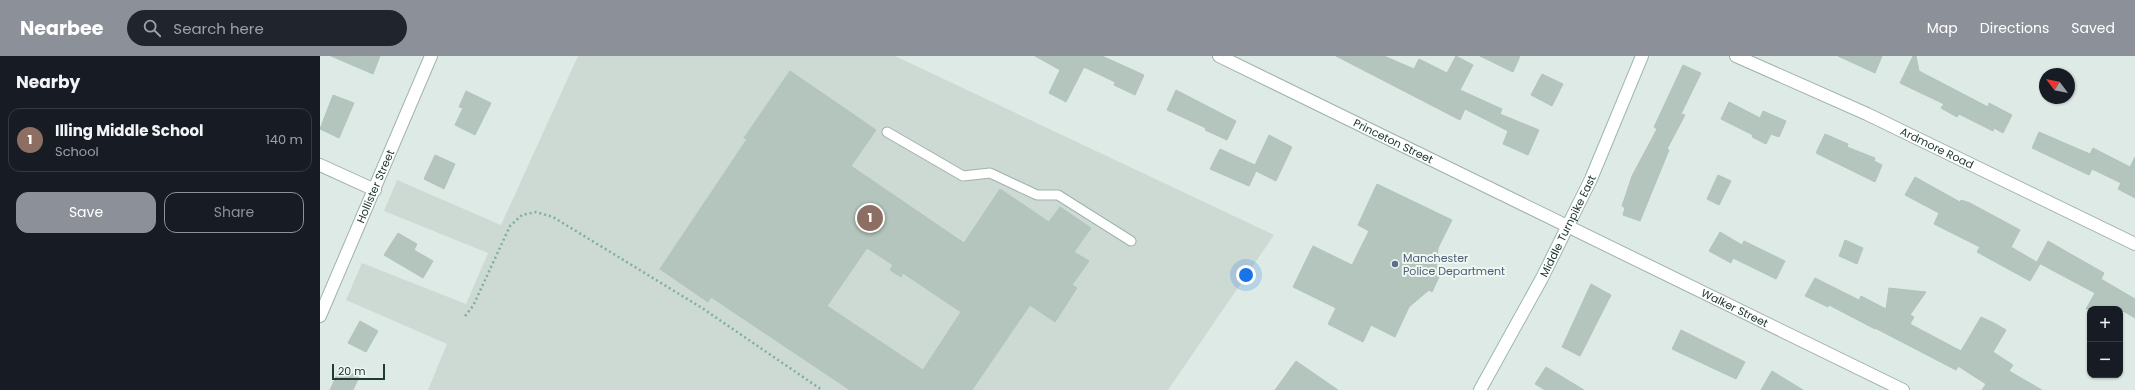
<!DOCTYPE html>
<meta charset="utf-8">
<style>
body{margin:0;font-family:Poppins,sans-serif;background:#20242c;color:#f1f3f6}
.controls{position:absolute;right:12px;bottom:12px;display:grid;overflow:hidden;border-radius:8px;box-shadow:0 1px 3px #0004}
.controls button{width:36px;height:36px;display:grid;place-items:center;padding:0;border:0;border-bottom:1px solid #363941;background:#171b24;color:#f1f3f6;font:20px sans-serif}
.compass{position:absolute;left:1719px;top:12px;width:36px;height:36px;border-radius:50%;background:#171b24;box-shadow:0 1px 3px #0004;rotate:302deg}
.scale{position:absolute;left:12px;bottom:10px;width:53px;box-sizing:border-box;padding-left:4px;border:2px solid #203a34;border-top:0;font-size:11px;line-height:14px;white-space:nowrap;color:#203a34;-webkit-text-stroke:3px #eff7f3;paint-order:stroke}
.you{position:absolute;left:926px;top:219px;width:14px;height:14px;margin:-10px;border:3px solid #fff;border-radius:50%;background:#1a73e8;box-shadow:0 0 0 6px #1a73e833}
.badge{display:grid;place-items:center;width:26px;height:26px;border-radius:50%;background:#8c9099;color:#fff;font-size:13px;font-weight:700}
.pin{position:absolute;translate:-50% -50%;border:2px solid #fff;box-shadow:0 1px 4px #0006}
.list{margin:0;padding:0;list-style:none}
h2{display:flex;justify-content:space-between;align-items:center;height:52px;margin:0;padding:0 16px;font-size:17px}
h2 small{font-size:13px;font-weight:400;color:#9ea1a6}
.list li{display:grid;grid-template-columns:26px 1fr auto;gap:12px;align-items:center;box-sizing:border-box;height:64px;margin:0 8px 8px;padding:0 8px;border:1px solid #363941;border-radius:12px}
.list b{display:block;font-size:15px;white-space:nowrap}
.list p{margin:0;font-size:13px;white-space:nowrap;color:#9ea1a6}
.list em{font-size:13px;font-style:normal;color:#9ea1a6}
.actions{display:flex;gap:8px;padding:12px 16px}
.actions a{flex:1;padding:9px 0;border:1px solid #8c9099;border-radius:12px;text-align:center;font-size:14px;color:#8c9099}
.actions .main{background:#8c9099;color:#fff}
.icon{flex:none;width:22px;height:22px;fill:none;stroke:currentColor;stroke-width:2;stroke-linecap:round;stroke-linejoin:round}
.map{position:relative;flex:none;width:1815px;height:334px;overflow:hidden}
header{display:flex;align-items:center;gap:24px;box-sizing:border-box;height:56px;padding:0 20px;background:#8c9099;color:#fff}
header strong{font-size:19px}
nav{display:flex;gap:22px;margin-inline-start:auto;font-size:14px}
.search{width:280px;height:36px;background:#20242c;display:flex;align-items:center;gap:10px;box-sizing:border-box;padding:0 14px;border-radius:22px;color:#9ea1a6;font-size:15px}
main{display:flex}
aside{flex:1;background:#171b24}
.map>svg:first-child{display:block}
.built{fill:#cddad4}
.building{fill:#b4c5be;stroke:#b1c4bd;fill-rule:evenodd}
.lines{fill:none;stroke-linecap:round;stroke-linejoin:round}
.lane-casing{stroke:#a1b2ac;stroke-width:11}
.street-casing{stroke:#a1b2ac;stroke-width:14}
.secondary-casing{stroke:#9db6ae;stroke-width:14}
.path{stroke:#7eaea1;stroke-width:2.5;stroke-dasharray:2 3;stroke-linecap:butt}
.lane{stroke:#fff;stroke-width:9}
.street{stroke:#fff;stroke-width:12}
.secondary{stroke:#fff;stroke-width:12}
.service-dot{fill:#5c6f8a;stroke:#eff7f3;stroke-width:1.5}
.labels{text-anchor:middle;stroke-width:4;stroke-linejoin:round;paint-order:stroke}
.street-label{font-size:11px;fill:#203a34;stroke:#eff7f3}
.service-label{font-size:11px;fill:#4e5e75;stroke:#eff7f3;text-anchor:start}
</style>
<header>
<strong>Nearbee</strong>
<div class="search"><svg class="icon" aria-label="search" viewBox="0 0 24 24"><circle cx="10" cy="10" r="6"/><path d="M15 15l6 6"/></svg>Search here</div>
<nav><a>Map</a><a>Directions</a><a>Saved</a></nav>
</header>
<main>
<aside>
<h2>Nearby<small></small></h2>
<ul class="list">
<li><span class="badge" style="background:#8d6e63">1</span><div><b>Illing Middle School</b><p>School</p></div><em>140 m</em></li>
</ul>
<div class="actions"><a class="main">Save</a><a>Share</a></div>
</aside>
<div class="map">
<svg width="1815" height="334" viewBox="0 0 1815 334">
<rect width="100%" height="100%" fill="#deeae5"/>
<path class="built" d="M258,0h317l379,179 -106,155h-740l19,-46 -101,-44 16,-37 104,41 22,-51 -104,-42 13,-31 104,45z"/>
<path class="building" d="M11,0h49l-7,18z
M715,0h67l42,19 -9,20 -21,-10 1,-3 -31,-15 -18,35 -17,-9 11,-23z
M1016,0h48l30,13 5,-10 28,14 9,-17 17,9 -13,25 42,19 -2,5 39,16 -11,25 -25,-11 5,-13 -43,-22 -5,11z
M1160,0h40l-7,16z
M1518,0h44l-7,17z
M1593,0h3l3,15 69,36 1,-4 23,12 -9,18 -9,-5 -1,3 -34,-17 -2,3 -16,-9 3,-4 -44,-21z
M1363,9l18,8 -20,41 4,1 -18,34 2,1 -29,71 -17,-6 2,-7 -3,-2 10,-30 25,-47 -3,-2z
M470,15l86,59 -25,36 113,77 36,-54 49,33 11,-15 31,21 -17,24 15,9 -17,24 5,3 -22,34 -25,-17 -58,85h-122l-139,-93 -3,5 -48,-33 87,-130 -3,-1zM547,192l26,17 -3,5 11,7 2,-4 58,39 -38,58 -96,-64z
M1222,18l21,10 -11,22 -21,-11z
M856,34l60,31 -9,19 -22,-10 1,-2 -39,-18z
M146,35l25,12 -16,32 -20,-10 8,-17 -4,-1z
M13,39l21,8 -15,35 -19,-9z
M1409,46l31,16 3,-7 23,10 -7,16 -8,-3 -5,10 -14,-7 1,-2 -32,-16z
M1719,76l51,22 3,-6 37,19 5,-10v41l-17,-9 3,-6 -29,-14 -3,6 -57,-27z
M1505,78l23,10 -1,3 28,11 -1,3 8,4 -7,17 -59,-29z
M949,79l23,12 -16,34 -20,-10 -7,15 -39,-17 10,-20 35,16z
M115,99l20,9 -11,25 -20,-10z
M1398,119l13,6 -12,24 -12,-6z
M1595,121l45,25 1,-2 9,3 50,27 -9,17 29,17 -10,17 -53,-29 3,-5 -46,-23 5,-11 -34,-18z
M1057,128l75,36 -14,28 -2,28 3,1 -7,15 -3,-2 -20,17 -14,30 -24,-12 -8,17 -35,-18 8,-16 -43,-21 20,-41 39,19 17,-34 -11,-6z
M1400,176l22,13 2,-4 41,20 -9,18 -43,-21 -2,5 -22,-12z
M78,177l19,11 -3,6 19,11 -10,17 -39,-23z
M1525,184l18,8 -6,16 -18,-8z
M1728,185l56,32 -3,6 34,20v19l-12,-7 -3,4v-6h-34l9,-16 -58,-31z
M1495,222l44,22 2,-4 25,13 3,-21 37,4 -16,23 4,2 -4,7 51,27 20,-34 13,6 12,7 -13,22 20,13 -4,6 33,19h-60l4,-6 -28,-18 -2,4 -81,-42v1l-46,-24 -1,2 -23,-11z
M1271,228l20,11 -31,61 -18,-9z
M40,265l18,10 -12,21 -18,-9z
M1361,274l64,32 -9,17 -64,-30z
M976,305l42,29h-63z
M1226,311l38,23h-39l-10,-6z
M20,312l19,9 -6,13h-23z
M1452,315l31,19h-42z"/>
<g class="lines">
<defs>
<path id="lane" d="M567,76l76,44 27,-3 47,22h21l73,46"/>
<g id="street">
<path id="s1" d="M899,0l684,334"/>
<path id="s2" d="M1416,0l131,58 268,130"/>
<path d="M0,109l55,25"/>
<path id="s3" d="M0,260l111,-260"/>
</g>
<g id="secondary">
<path id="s4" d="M1160,334l62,-112 49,-99 51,-123"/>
</g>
</defs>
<use href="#lane" class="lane-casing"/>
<use href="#street" class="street-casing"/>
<use href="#secondary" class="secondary-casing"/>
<path class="path" d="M145,260l8,-10 37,-80 12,-11 14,-3 17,5 149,91 120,82"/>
<use href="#lane" class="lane"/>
<use href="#street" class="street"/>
<use href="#secondary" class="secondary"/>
</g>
<circle class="service-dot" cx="1075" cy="208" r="4"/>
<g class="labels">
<g class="street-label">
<text dy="4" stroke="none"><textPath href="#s1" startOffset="194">Princeton Street</textPath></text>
<text dy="4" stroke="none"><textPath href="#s2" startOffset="221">Ardmore Road</textPath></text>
<text dy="4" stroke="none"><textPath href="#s3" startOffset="141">Hollister Street</textPath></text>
<text dy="4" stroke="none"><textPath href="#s4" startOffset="186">Middle Turnpike East</textPath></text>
<text dy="4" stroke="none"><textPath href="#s1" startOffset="574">Walker Street</textPath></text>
</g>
<g class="service-label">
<text x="1083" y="206">Manchester<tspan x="1083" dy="13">Police Department</tspan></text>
</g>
</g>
</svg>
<div class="controls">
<button>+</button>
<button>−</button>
</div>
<svg class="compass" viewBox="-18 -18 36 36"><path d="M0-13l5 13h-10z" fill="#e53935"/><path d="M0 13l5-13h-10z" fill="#9ea1a6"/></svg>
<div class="scale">20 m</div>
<div class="you"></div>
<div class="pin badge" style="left:550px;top:162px;background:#8d6e63">1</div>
</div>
</main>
